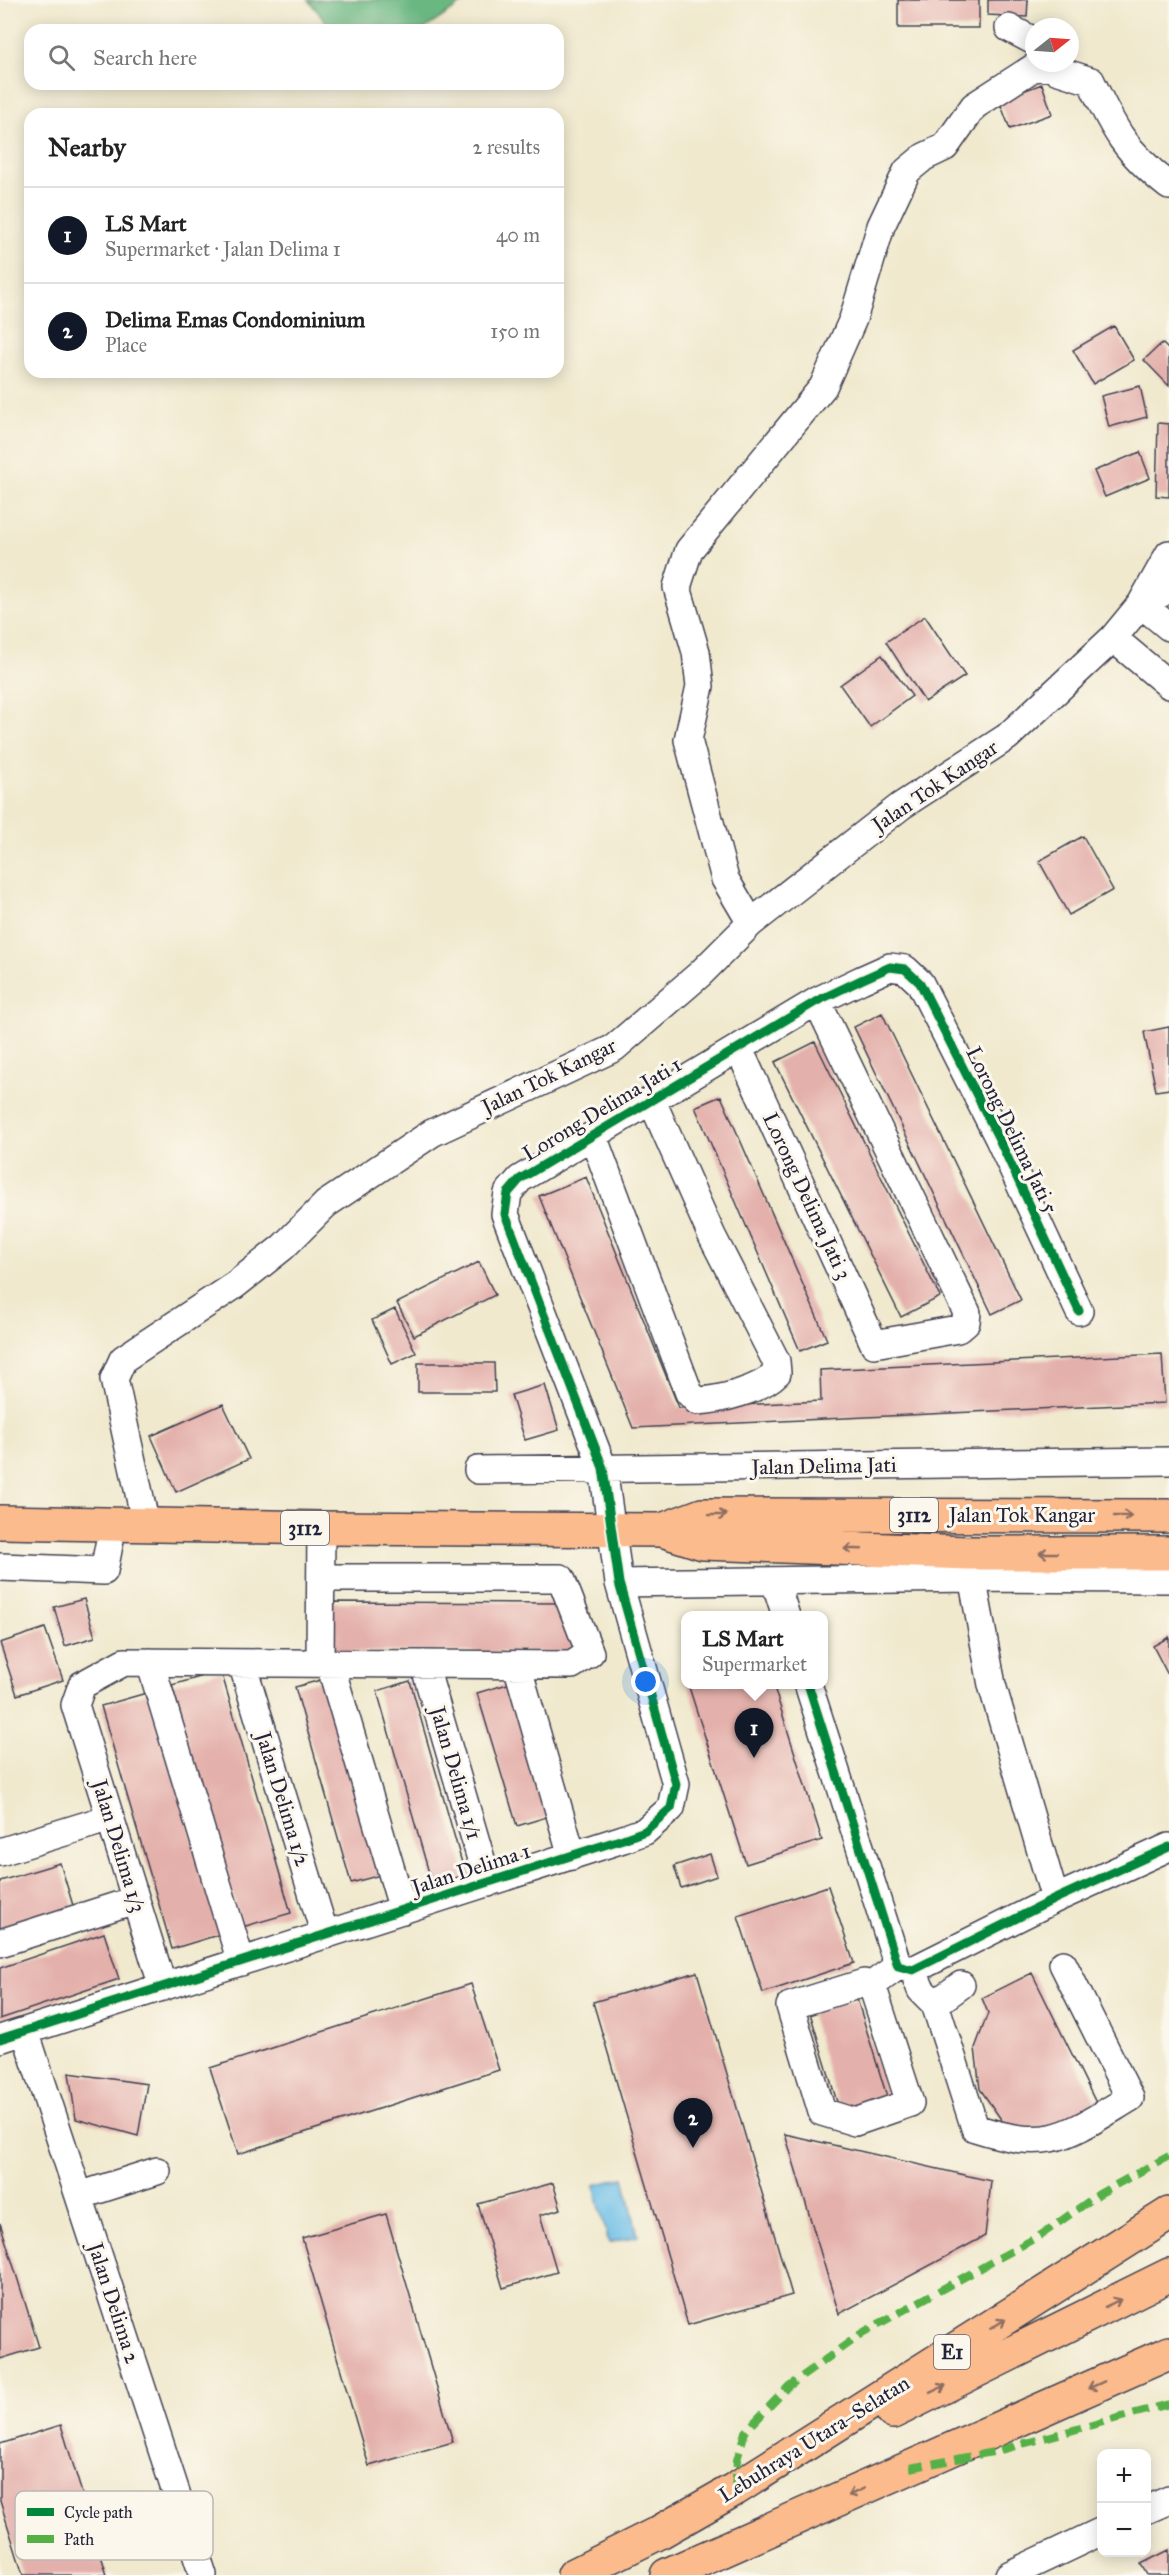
<!DOCTYPE html>
<meta charset="utf-8">
<style>
body{margin:0;font-family:"IM FELL Great Primer",serif;background:#f2f2f2;color:#222}
.controls{position:absolute;right:18px;bottom:18px;display:grid;overflow:hidden;border-radius:12px;box-shadow:0 3px 15px #0003}
.controls button{width:54px;height:54px;display:grid;place-items:center;padding:0;border:0;border-bottom:2px solid #e0e0e0;background:#fff;color:#222;font:30px sans-serif}
.compass{position:absolute;left:1025px;top:18px;width:54px;height:54px;border-radius:50%;background:#fff;box-shadow:0 3px 15px #0003;rotate:73deg}
.you{position:absolute;left:646px;top:1682px;width:21px;height:21px;margin:-15px;border:4px solid #fff;border-radius:50%;background:#1a73e8;box-shadow:0 0 0 9px #1a73e833}
.badge{display:grid;place-items:center;width:39px;height:39px;border-radius:50%;background:#111827;color:#fff;font-size:20px;font-weight:700}
.pin{position:absolute;translate:-50% -50px;filter:drop-shadow(0 2px 3px #0008)}
.pin::after{content:'';position:absolute;top:32px;width:21px;height:18px;background:inherit;clip-path:polygon(0 0,100% 0,50% 100%)}
.popup{position:absolute;left:681px;top:1611px;width:147px;height:78px;box-sizing:border-box;display:grid;place-content:center;border-radius:12px;background:#fff;filter:drop-shadow(0 2px 4px #0005);font-size:20px;white-space:nowrap;color:#767676}
.popup b{font-size:22px;color:#222}
.popup::after{content:'';position:absolute;left:50%;top:100%;margin-left:-12px;border:12px solid transparent;border-top-color:#fff}
.list{margin:0;padding:0;list-style:none}
h2{display:flex;justify-content:space-between;align-items:center;height:78px;margin:0;padding:0 24px;font-size:26px}
h2 small{font-size:20px;font-weight:400;color:#767676}
.list li{display:grid;grid-template-columns:39px 1fr auto;gap:18px;align-items:center;box-sizing:border-box;height:96px;padding:0 24px;border-top:2px solid #e0e0e0}
.list b{display:block;font-size:22px;white-space:nowrap}
.list p{margin:0;font-size:20px;white-space:nowrap;color:#767676}
.list em{font-size:20px;font-style:normal;color:#767676}
.icon{flex:none;width:33px;height:33px;fill:none;stroke:currentColor;stroke-width:2;stroke-linecap:round;stroke-linejoin:round}
.map{position:relative;flex:none;width:1169px;height:2575px;overflow:hidden}
.search{position:absolute;background:#fff;box-shadow:0 3px 15px #0003;left:24px;top:24px;width:540px;height:66px;display:flex;align-items:center;gap:15px;box-sizing:border-box;padding:0 21px;border-radius:18px;color:#767676;font-size:22px}
.panel{position:absolute;background:#fff;box-shadow:0 3px 15px #0003;left:24px;top:108px;width:540px;height:270px;border-radius:18px}
.map>svg:first-child{display:block}
.forest{fill:#6ab881;stroke:#466d5e;stroke-width:1.5}
.water{fill:#6bbee7;stroke:#467091;stroke-width:1.5}
.building{fill:#e4b0ab}
.lines{fill:none;stroke-linecap:round;stroke-linejoin:round}
.minor-casing{stroke:#414051;stroke-width:30}
.major-casing{stroke:#414051;stroke-width:36}
.highway-casing{stroke:#414051;stroke-width:36}
.minor{stroke:#fff;stroke-width:27}
.major{stroke:#fbbb8c;stroke-width:33}
.highway{stroke:#fbbb8c;stroke-width:33}
.quiet{stroke:#55b146;stroke-width:8;stroke-dasharray:15 8;stroke-linecap:butt}
.cycleway-casing{stroke:#fbf7ec;stroke-width:13}
.cycleway{stroke:#00873e;stroke-width:9}
.oneway{stroke:#8e6e64}
.labels{text-anchor:middle;stroke-width:6;stroke-linejoin:round;paint-order:stroke}
.shield{fill:#fbf7ec;stroke:#636270;stroke-width:1.5}
.shield-label{font-size:20px;font-weight:bold;fill:#22223b}
.street-label{font-size:21px;fill:#22223b;stroke:#fbf7ec}
.key{fill:#fbf7ec;stroke:#bab7b7;stroke-width:1.5}
.key-label{font-size:16px;fill:#22223b}
</style>
<div class="map">
<svg width="1169" height="2575" viewBox="0 0 1169 2575">
<rect width="100%" height="100%" fill="#fbf7ec"/>
<filter id="ink" filterUnits="userSpaceOnUse"><feTurbulence type="fractalNoise" baseFrequency=".0167" numOctaves="2"/><feDisplacementMap in="SourceGraphic" scale="12" xChannelSelector="R" yChannelSelector="G"/><feConvolveMatrix kernelMatrix="1 2 1 2 8 2 1 2 1" color-interpolation-filters="sRGB"/></filter>
<filter id="wash" filterUnits="userSpaceOnUse"><feTurbulence type="fractalNoise" baseFrequency=".008" numOctaves="4" result="noise"/><feDisplacementMap in="SourceGraphic" scale="24" xChannelSelector="R" yChannelSelector="G"/><feGaussianBlur stdDeviation="1.35" result="paint"/><feColorMatrix in="noise" values="0 0 0 0 0 0 0 0 0 0 0 0 0 0 0 0 0 1.4 0 .05"/><feComposite in="paint" operator="in"/></filter>
<g filter="url(#wash)">
<rect width="100%" height="100%" fill="#f0e9ce"/>
<path class="forest" d="M308,0h159l-44,30h-90z"/>
<path class="water" d="M624,2178l14,58 -29,7 -15,-58z"/>
<g id="blocks">
<path class="building" d="M898,0h81v28h-81z
M988,0h40l-1,17 -39,-2z
M1042,84l10,30 -42,15 -11,-29z
M1114,326l20,34 -41,24 -20,-34z
M1162,343l7,7v36l-25,-26z
M1140,386l7,31 -38,10 -8,-31z
M1158,423l11,1v73l-13,-1z
M1140,452l10,26 -45,19 -11,-26z
M925,616l40,60 -40,26 -39,-60z
M882,655l30,41 -42,31 -30,-42z
M1083,836l30,54 -44,25 -30,-54z
M882,1013l139,287 -29,14 -138,-287z
M1169,1027v62l-13,2 -12,-59z
M815,1042l125,255 -39,20 -126,-255z
M721,1096l106,244 -27,11 -105,-244z
M586,1177l93,231 142,-7 -1,-31 342,-16 3,49 -532,25 -94,-232z
M479,1262l16,33 -81,41 -17,-33z
M395,1309l21,44 -24,11 -20,-44z
M418,1363h76l1,29h-77z
M545,1385l14,45 -34,10 -14,-45z
M223,1404l26,55 -73,33 -25,-56z
M84,1599l11,38 -30,9 -11,-39z
M331,1602l229,1 14,49h-244z
M45,1628l18,52 -46,15 -17,-52z
M1169,1637v40l-16,-31z
M221,1671l70,242 -49,14 -70,-242z
M328,1678l56,196 -33,9 -56,-196z
M410,1681l56,196 -33,10 -56,-196z
M511,1683l39,133 -33,10 -40,-133z
M688,1684h85l49,156 -76,24z
M150,1692l71,242 -49,15 -71,-243z
M710,1854l7,22 -36,12 -7,-22z
M60,1863l15,49 -75,23v-54z
M828,1886l26,77 -91,30 -25,-77z
M104,1933l15,46 -119,40v-51z
M697,1972l95,323 -104,30 -95,-323z
M1032,1973l68,138 -52,24 -41,-7 -27,-39 -5,-41 13,-35 -6,-15z
M471,1984l28,86 -261,84 -28,-86z
M857,1999l31,101 -47,15 -31,-102z
M69,2073l78,11 -9,52 -62,-17z
M785,2134l206,47 -6,55 -146,78z
M553,2183l8,26 -21,6 17,57 -54,16 -25,-84z
M386,2214l67,228 -84,24 -67,-228z
M0,2223l39,124 -39,12z
M61,2425l46,150h-84l-23,-74v-57z
M1169,2550v25h-22l-6,-11z"/>
</g>
</g>
<g filter="url(#ink)">
<use href="#blocks" fill-opacity="0" stroke="#414051" stroke-width="1.5"/>
<g class="lines">
<defs>
<path id="minor" d="M1009,28l25,13
M1049,63l7,7 35,11c23,49 34,70 78,105
M1141,604l28,-50
M1141,604l28,23
M1113,638l56,47
M751,923l-26,-44 -37,-139 12,-54 -4,-34 -19,-65 12,-37 134,-163 30,-68 28,-93 26,-55 17,-14 21,-10 29,-41 59,-38 17,-2
M739,1049l135,295 84,-15 8,-7 1,-9 -150,-312
M593,1136l96,257 8,8c24,-1 63,-11 80,-28l-1,-12 -64,-125 -60,-135
M478,1470l691,-9
M146,1525l-32,-146 9,-20 112,-74 48,-38 43,-43 106,-71 182,-85 86,-74 51,-51 150,-117 106,-69 106,-99 28,-34 28,-15
M969,1560l23,125 63,214
M0,1567l104,4 9,-47
M775,1581l11,35
M619,1583l352,-5 198,1
M150,1662l91,300
M242,1663l83,272
M320,1663l1,-135
M330,1664l73,246
M424,1664l64,219
M517,1665l55,191
M808,1684l90,282 15,4 142,-71 114,-52
M0,1852l110,-34
M0,1943l135,-43
M913,1970l8,20 14,14 40,124c76,24 90,9 155,-30l-67,-134
M872,1985l-8,-2 -74,23 32,106 33,10 55,-19 -38,-118 26,-19
M163,1987l-88,-282 7,-20 42,-23 448,3 18,-12 -29,-75h-240
M935,2004l26,-19
M25,2031l178,544
M0,2039l623,-200 22,-8 26,-23 5,-24 -57,-201 -16,-115 -98,-254 3,-21 12,-14 297,-178 44,-21 29,-13 15,2 15,14 79,156 80,172
M79,2196l78,-25
M1146,2510l23,-10
M1009,2575l93,-44"/>
<path id="major" d="M0,1522l321,6 341,2 41,13 265,10h201
M662,1530l40,-15 467,1"/>
<path id="highway" d="M893,2412l276,-137
M574,2575l84,-42 77,-44 434,-275
M667,2575l502,-222"/>
</defs>
<use href="#minor" class="minor-casing"/>
<use href="#major" class="major-casing"/>
<use href="#highway" class="highway-casing"/>
<use href="#minor" class="minor"/>
<use href="#major" class="major"/>
<use href="#highway" class="highway"/>
<path class="quiet" d="M910,2468l83,-16 176,-48
M735,2489l2,-29 8,-28 44,-46 73,-53 179,-98 58,-41 70,-38"/>
<defs>
<path id="cycleway" d="M808,1684l90,282 15,4 142,-71 114,-52
M0,2039l623,-200 22,-8 26,-23 5,-24 -57,-201 -16,-115 -98,-254 3,-21 12,-14 297,-178 44,-21 29,-13 15,2 15,14 79,156 80,172"/>
</defs>
<use href="#cycleway" class="cycleway-casing"/>
<use href="#cycleway" class="cycleway"/>
</g>
<defs><path id="oneway-shaft" d="M-6 0H5M1.5-3L5.5 0L1.5 3" fill="none" stroke-width="1.6" stroke-linecap="round" stroke-linejoin="round" transform="scale(1.5)"/></defs>
<g class="oneway">
<use href="#oneway-shaft" transform="translate(718 1515)"/>
<use href="#oneway-shaft" transform="translate(1123 1516)"/>
<use href="#oneway-shaft" transform="translate(853 1549) rotate(-178)"/>
<use href="#oneway-shaft" transform="translate(1048 1553) rotate(-180)"/>
<use href="#oneway-shaft" transform="translate(1113 2303) rotate(-26)"/>
<use href="#oneway-shaft" transform="translate(998 2324) rotate(-32)"/>
<use href="#oneway-shaft" transform="translate(1096 2385) rotate(156)"/>
<use href="#oneway-shaft" transform="translate(938 2389) rotate(-26)"/>
<use href="#oneway-shaft" transform="translate(856 2492) rotate(156)"/>
</g>
</g>
<g class="labels">
<g class="shield">
<rect x="890" y="1498" width="48" height="34" rx="4.5"/>
<rect x="281" y="1511" width="48" height="34" rx="4.5"/>
<rect x="934" y="2335" width="36" height="34" rx="4.5"/>
</g>
<g class="shield-label">
<text x="914" y="1522">3112</text>
<text x="305" y="1535">3112</text>
<text x="952" y="2359">E1</text>
</g>
<g class="street-label">
<text transform="translate(935 786) rotate(-34)" y="7">Jalan Tok Kangar</text>
<text transform="translate(549 1076) rotate(-26)" y="7">Jalan Tok Kangar</text>
<text transform="translate(602 1109) rotate(-31)" y="7">Lorong Delima Jati 1</text>
<text transform="translate(1012 1130) rotate(64)" y="7">Lorong Delima Jati 5</text>
<text transform="translate(807 1196) rotate(65)" y="7">Lorong Delima Jati 3</text>
<text transform="translate(824 1466) rotate(-1)" y="7">Jalan Delima Jati</text>
<text x="1022" y="1522">Jalan Tok Kangar</text>
<text transform="translate(456 1773) rotate(74)" y="7">Jalan Delima 1/1</text>
<text transform="translate(283 1799) rotate(73)" y="7">Jalan Delima 1/2</text>
<text transform="translate(119 1846) rotate(73)" y="7">Jalan Delima 1/3</text>
<text transform="translate(471 1869) rotate(-18)" y="7">Jalan Delima 1</text>
<text transform="translate(114 2303) rotate(72)" y="7">Jalan Delima 2</text>
<text transform="translate(814 2439) rotate(-32)" y="7">Lebuhraya Utara–Selatan</text>
</g>
</g>
<rect x="15" y="2491" width="198" height="69" rx="9" class="key"/>
<rect x="27" y="2508" width="27" height="8" fill="#00873e"/>
<rect x="27" y="2535" width="27" height="8" fill="#55b146"/>
<g class="key-label">
<text x="64" y="2518">Cycle path</text>
<text x="64" y="2545">Path</text>
</g>
</svg>
<div class="controls">
<button>+</button>
<button>−</button>
</div>
<svg class="compass" viewBox="-18 -18 36 36"><path d="M0-13l5 13h-10z" fill="#e53935"/><path d="M0 13l5-13h-10z" fill="#767676"/></svg>
<div class="you"></div>
<div class="pin badge" style="left:754px;top:1758px">1</div>
<div class="popup"><b>LS Mart</b>Supermarket</div>
<div class="pin badge" style="left:693px;top:2148px">2</div>
<div class="search"><svg class="icon" aria-label="search" viewBox="0 0 24 24"><circle cx="10" cy="10" r="6"/><path d="M15 15l6 6"/></svg>Search here</div>
<section class="panel">
<h2>Nearby<small>2 results</small></h2>
<ul class="list">
<li><span class="badge">1</span><div><b>LS Mart</b><p>Supermarket · Jalan Delima 1</p></div><em>40 m</em></li>
<li><span class="badge">2</span><div><b>Delima Emas Condominium</b><p>Place</p></div><em>150 m</em></li>
</ul>
</section>
</div>
